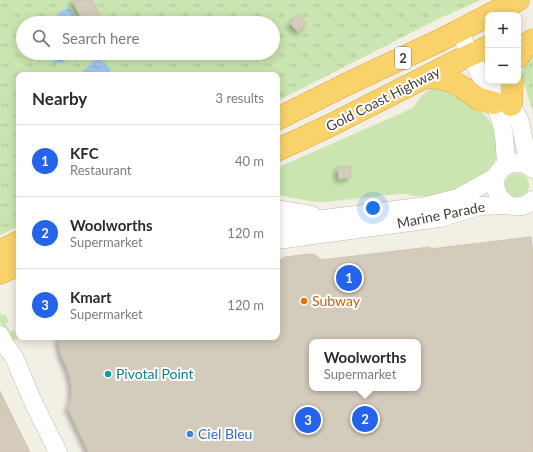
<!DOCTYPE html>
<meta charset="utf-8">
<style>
body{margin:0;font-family:Lato,sans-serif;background:#f2f2f3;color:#2b2b33}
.controls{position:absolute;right:12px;top:12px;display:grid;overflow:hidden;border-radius:8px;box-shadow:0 2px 10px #0003}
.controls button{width:36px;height:36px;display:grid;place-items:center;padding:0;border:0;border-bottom:1px solid #e1e1e2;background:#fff;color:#2b2b33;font:20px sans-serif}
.you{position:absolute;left:373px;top:208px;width:14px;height:14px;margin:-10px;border:3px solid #fff;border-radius:50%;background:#1a73e8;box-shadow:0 0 0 6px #1a73e833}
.badge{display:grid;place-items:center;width:26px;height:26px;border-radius:50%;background:#2563eb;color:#fff;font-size:13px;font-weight:700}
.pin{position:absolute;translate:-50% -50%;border:2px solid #fff;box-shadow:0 1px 4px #0006}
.popup{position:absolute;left:309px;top:339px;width:112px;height:52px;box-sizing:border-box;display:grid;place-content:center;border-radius:8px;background:#fff;filter:drop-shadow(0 1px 3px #0005);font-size:13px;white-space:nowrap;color:#7c7c81}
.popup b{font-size:15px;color:#2b2b33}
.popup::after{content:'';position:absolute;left:50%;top:100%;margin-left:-8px;border:8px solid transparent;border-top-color:#fff}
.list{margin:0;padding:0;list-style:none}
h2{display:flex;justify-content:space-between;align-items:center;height:52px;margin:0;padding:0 16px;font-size:17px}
h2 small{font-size:13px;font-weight:400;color:#7c7c81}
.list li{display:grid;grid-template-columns:26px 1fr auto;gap:12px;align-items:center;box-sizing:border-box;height:72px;padding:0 16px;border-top:1px solid #e1e1e2}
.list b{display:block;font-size:15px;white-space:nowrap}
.list p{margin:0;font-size:13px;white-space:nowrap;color:#7c7c81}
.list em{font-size:13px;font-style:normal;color:#7c7c81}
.icon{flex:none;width:22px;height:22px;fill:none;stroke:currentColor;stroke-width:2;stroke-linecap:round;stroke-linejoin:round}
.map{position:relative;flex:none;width:533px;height:452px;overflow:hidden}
.search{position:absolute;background:#fff;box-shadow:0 2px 10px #0003;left:16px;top:16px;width:264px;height:44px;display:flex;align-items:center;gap:10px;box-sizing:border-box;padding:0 14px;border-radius:22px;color:#7c7c81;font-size:15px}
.panel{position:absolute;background:#fff;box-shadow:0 2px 10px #0003;left:16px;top:72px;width:264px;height:268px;border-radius:8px}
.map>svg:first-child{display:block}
.green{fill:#cae5af}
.park{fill:url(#park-tufts);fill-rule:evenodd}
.water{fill:url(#water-ripples)}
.building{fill:#d3cbbb;stroke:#cec3af;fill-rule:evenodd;filter:url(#shadow)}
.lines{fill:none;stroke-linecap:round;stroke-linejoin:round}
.minor-casing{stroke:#c0baab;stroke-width:19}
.highway-casing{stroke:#d7a73a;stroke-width:23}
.minor{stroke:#fff;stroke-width:18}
.highway{stroke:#f9d26a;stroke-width:22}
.food-dot{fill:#e8710a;stroke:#fff;stroke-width:1.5}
.culture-dot{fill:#0f9aa8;stroke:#fff;stroke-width:1.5}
.shop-dot{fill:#3f7fe0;stroke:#fff;stroke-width:1.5}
.labels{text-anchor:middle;stroke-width:4;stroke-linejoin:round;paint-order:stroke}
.shield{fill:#fff;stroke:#7c7972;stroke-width:1}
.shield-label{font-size:13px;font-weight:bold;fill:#443f35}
.street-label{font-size:14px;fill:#443f35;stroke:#fff}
.food-label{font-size:14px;fill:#c56008;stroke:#fff;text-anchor:start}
.culture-label{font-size:14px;fill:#0d838f;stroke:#fff;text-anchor:start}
.shop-label{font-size:14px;fill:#366cbe;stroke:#fff;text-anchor:start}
</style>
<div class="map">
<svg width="533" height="452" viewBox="0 0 533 452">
<defs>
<pattern id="park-tufts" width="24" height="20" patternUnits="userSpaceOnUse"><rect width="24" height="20" fill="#cae5af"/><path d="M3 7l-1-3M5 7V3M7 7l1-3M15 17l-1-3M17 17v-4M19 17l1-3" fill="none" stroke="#afc697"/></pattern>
<pattern id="water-ripples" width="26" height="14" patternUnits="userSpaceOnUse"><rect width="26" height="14" fill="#a3cbed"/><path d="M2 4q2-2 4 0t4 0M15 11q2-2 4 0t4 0" fill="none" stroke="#86a6c1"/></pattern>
<filter id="shadow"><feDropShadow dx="-3.5" dy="3.5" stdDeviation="2" flood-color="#0004"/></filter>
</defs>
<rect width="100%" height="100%" fill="#f2efe5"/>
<path class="green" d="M436,86l27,10 18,15 9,10 5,10 3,18 -2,9 -4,8 -7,7 -22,15 -23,8h-25l-9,-2h-8l-73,8h-10l-38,-7v-27l136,-60c7,-11 11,-17 23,-22z
M505 185a12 12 0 1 1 24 0a12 12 0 1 1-24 0Z
M0,312l2,4 3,-2 4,8 -3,2 4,8 4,-2 4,8 -8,4 -10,-20z"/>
<path class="park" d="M0,0h481l-39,17 -165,84v-26h-258v151l-19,9zM23,23h250v30h-250z
M533,50v60l-2,-4 -10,-33 9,-21z"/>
<path class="water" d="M69,8l11,15h-26c2,-9 6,-13 15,-15z
M53,53h22l-12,10 -9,1z
M94,60h7l7,6 5,9h-34z"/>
<path class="building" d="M72,0h20l8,16 -16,7z
M298,15l9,8 -8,9 -9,-8z
M350,166l1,11 -12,2 -1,-12z
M531,237l2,17v198h-444l-21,-44 3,-8 1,-10 -1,-9 -3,-11 -7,-16 -3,-17h46v4l39,-4h134v-72l2,-3 6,-5 26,-3 4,1 7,5 108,-13 1,2zM312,342h106v46h-106z
M0,391l15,31 15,30h-30z"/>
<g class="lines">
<defs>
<path id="minor" d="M459,30l40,85c6,16 6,33 7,50
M500,81l20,41 9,44
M533,169c-7,-6 -15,-8 -23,-5 -32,11 -6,60 23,36
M277,209l35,6
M277,225l149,-19 32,-8 38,-21
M277,240l162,-22 41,-12 29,-1
M0,335l5,10 9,12 20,47 24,48"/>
<path id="highway" d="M518,57c4,-7 8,-13 15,-17
M426,77l13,1 12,3 11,6 17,12 15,4
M511,105l1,-24
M277,119l70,-35 96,-45 75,-39
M277,150l52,-24 130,-66 29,-13
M0,251l19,-9
M0,273l19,-9"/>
</defs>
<use href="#minor" class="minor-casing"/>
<use href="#highway" class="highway-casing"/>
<use href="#minor" class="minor"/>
<use href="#highway" class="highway"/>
</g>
<circle class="food-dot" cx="304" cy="301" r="4"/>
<circle class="culture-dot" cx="108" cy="374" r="4"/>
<circle class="shop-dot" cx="190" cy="434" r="4"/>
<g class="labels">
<rect class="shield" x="395" y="47" width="16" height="22" rx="3"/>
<g class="shield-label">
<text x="403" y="63">2</text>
</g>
<g class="street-label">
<text transform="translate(383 99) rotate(-27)" y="5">Gold Coast Highway</text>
<text transform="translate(441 215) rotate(-11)" y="5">Marine Parade</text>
</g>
<g class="food-label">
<text x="312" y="306">Subway</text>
</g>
<g class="culture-label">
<text x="116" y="379">Pivotal Point</text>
</g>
<g class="shop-label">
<text x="198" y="439">Ciel Bleu</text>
</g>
</g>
</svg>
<div class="controls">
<button>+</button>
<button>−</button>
</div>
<div class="you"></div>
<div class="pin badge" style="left:349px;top:278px">1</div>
<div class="pin badge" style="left:365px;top:419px">2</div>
<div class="popup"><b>Woolworths</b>Supermarket</div>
<div class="pin badge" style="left:308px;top:420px">3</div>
<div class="search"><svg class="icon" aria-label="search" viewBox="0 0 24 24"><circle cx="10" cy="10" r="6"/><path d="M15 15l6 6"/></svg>Search here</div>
<section class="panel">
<h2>Nearby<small>3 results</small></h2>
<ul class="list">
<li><span class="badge">1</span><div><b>KFC</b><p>Restaurant</p></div><em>40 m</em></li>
<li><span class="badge">2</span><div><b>Woolworths</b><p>Supermarket</p></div><em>120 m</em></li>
<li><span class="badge">3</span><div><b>Kmart</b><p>Supermarket</p></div><em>120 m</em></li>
</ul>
</section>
</div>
